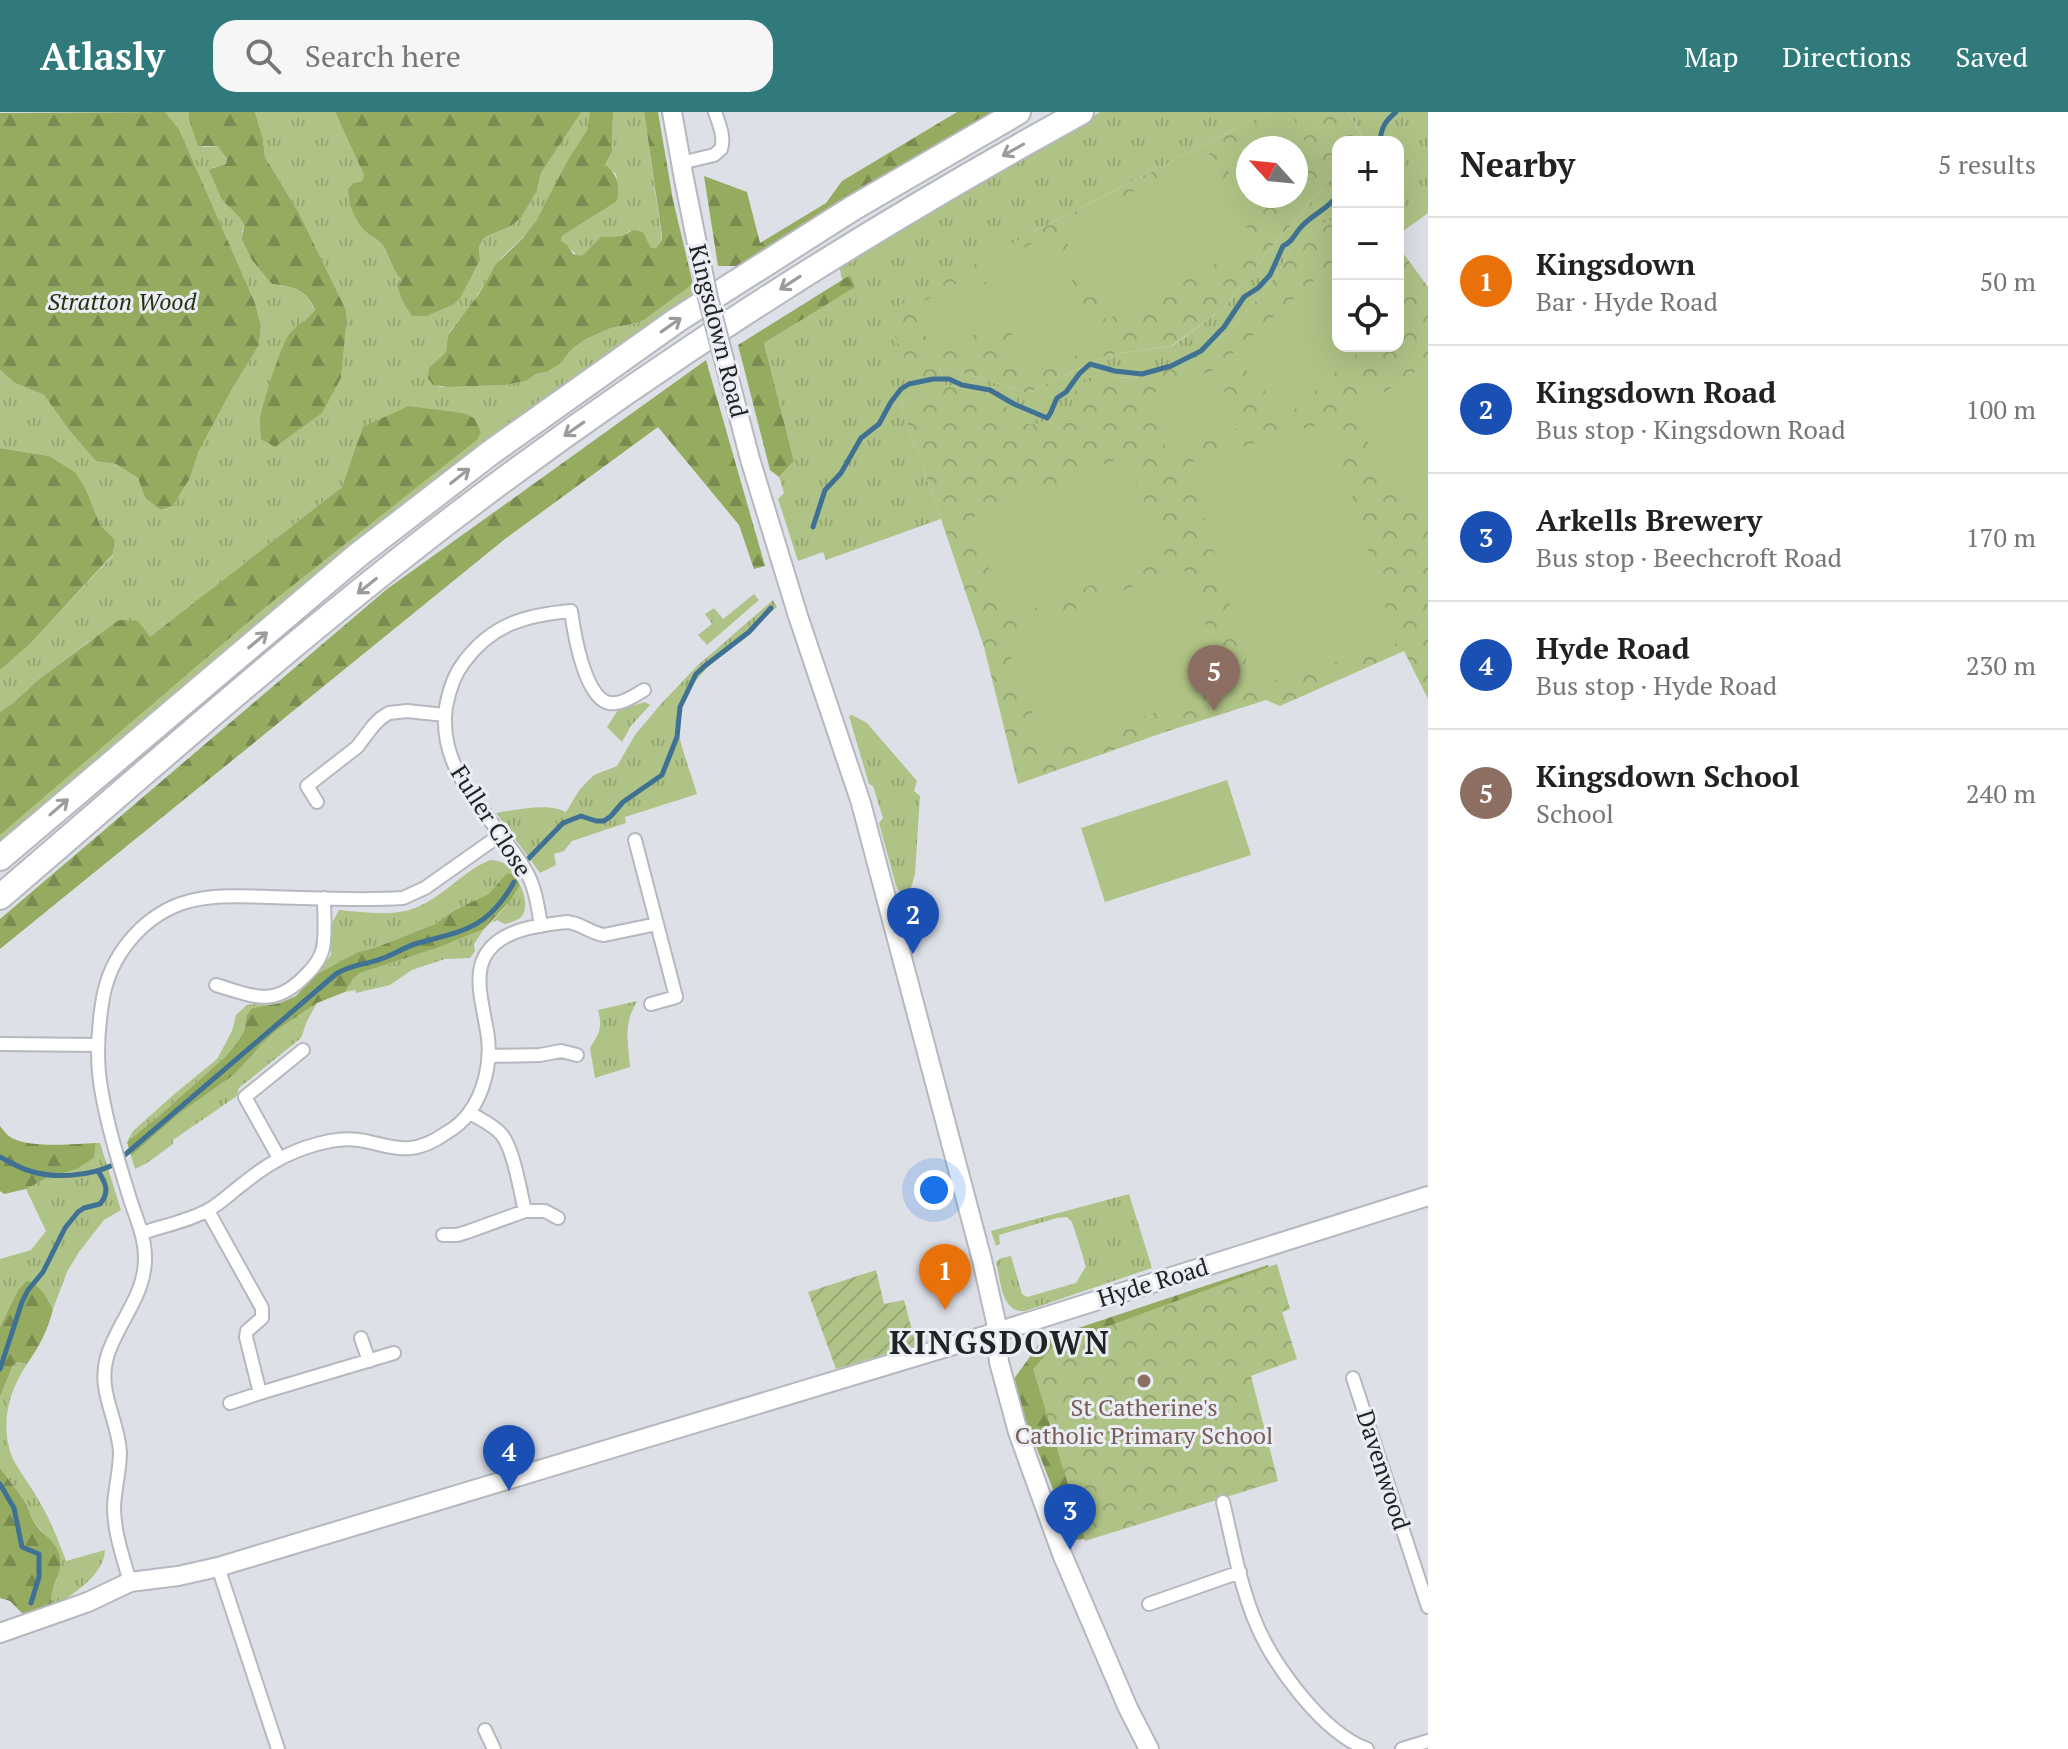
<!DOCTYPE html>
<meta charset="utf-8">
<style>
body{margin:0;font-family:"PT Serif",serif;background:#f6f6f6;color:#222}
.controls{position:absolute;right:24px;top:24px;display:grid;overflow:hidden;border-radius:16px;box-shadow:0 8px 32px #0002}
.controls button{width:72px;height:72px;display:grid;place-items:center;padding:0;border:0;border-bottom:2px solid #e0e0e0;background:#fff;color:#222;font:40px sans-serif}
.compass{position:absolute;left:1236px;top:24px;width:72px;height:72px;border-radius:50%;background:#fff;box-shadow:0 8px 32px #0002;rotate:297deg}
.you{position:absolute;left:934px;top:1078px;width:28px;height:28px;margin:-20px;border:6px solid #fff;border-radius:50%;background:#1a73e8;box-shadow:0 0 0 12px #1a73e833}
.badge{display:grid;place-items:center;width:52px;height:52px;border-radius:50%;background:#307a7b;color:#fff;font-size:26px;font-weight:700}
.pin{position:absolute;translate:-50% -66px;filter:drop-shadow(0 2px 4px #0008)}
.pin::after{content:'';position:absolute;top:42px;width:28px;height:24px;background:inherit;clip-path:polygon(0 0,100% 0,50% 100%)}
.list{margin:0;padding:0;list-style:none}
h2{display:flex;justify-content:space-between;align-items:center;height:104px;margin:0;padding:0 32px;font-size:34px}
h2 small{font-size:26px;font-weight:400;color:#767676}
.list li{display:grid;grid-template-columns:52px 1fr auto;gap:24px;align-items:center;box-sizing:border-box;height:128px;padding:0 32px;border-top:2px solid #e0e0e0}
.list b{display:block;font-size:30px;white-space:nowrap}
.list p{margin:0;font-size:26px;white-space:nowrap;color:#767676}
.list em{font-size:26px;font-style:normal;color:#767676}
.icon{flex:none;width:44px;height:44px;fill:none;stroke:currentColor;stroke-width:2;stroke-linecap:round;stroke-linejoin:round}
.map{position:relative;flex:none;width:1428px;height:1637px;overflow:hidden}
header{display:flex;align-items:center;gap:48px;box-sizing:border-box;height:112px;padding:0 40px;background:#307a7b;color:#fff}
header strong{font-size:38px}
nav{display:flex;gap:44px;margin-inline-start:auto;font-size:28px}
.search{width:560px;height:72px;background:#f6f6f6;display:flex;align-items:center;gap:20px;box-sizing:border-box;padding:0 28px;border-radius:24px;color:#767676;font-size:30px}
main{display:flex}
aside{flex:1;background:#fff}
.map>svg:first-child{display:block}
.grass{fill:url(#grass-tufts)}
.forest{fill:url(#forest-firs)}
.park{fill:url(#park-crowns);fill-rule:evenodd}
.garden{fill:url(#garden-furrows)}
.pitch{fill:#b0c386}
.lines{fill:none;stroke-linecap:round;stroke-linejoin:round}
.stream{stroke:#3f7195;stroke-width:5}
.street-casing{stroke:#b6b8bf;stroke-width:16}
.secondary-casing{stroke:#b6b8bf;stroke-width:22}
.highway-casing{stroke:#b6b8bf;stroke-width:28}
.street{stroke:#fff;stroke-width:12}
.secondary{stroke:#fff;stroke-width:18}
.highway{stroke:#fff;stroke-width:24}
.secondary-bridge-casing{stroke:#b6b8bf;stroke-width:22;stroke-linecap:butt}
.secondary-bridge{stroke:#fff;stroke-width:18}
.oneway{stroke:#9c9c9d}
.education-dot{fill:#8d6e63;stroke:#ebedf5;stroke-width:3}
.labels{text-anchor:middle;stroke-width:6;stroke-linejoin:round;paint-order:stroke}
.park-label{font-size:24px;font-style:italic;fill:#27300f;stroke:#ebedf5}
.street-label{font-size:24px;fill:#222325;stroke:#ebedf5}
.education-label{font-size:24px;fill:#785e54;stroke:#ebedf5}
.district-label{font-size:32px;font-weight:bold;letter-spacing:2px;fill:#222325;stroke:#ebedf5}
</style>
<header>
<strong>Atlasly</strong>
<div class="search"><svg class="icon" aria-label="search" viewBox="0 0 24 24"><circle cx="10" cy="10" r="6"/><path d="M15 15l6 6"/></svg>Search here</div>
<nav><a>Map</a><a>Directions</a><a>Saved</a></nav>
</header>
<main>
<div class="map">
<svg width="1428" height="1637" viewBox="0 0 1428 1637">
<defs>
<pattern id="grass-tufts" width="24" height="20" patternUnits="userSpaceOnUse" patternTransform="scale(2)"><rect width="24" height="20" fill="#b0c386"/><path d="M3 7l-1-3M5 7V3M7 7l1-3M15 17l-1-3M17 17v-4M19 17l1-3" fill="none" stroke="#97a774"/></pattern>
<pattern id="forest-firs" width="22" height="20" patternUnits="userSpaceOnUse" patternTransform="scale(2)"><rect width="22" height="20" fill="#95ab5f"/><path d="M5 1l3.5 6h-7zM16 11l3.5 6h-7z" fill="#798b4e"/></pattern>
<pattern id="park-crowns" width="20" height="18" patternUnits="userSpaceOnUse" patternTransform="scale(2)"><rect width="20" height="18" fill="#b0c386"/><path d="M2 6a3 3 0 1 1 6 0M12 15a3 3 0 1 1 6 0" fill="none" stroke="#97a774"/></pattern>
<pattern id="garden-furrows" width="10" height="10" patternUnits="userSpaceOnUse" patternTransform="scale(2)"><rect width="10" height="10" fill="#b0c386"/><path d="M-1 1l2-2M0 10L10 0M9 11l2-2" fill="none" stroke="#97a774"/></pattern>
</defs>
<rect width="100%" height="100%" fill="#dee0e8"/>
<path class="grass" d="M165,0h24v7l14,28 15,-1c5,5 10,11 9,18l-6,4 -8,-1 9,33 17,17 5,8 -2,7 30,52c23,4 33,4 43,27l-5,7 -7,3 38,56 5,-49v-18l-47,-97 -34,-56 -2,-18 -8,-27h80l29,63 -2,6 -9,2 -5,6c0,15 7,32 18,43 5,5 12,7 16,12 8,11 9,25 19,35l-1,4 61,14 19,-37 -1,-13 4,-8 4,-3 24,-10 10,-8 16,-27 4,-18 37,-58 3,-3h9l-3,18 -56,100 -29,27 -34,53 -17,20 -3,5 -2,17 -12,11 5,24 67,-2 20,-4 10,-7 11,-2 13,-8 12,-15 14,-10 25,-11 26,-5 7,-3 49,-36 1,11 -694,552v-12l267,-229 210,-166 -69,-34 -44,21 -22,60 -193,151 -58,2 -52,39 -26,24 -13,9v-42l30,-26 83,-89 2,-14 -15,-16 -12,-31 -39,-38 -49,-8v-78l15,13 29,12 25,35 27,30 20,4 22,14 7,20 17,12 11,-4 17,-28 7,-26 35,-63 27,-44 2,-21 -6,-21 -76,-174z
M613,0h31l18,128 -6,8h-5l-2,-1 -1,-6 -18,-10 -9,5 -14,1 -25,19h-4l-17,-15 1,-5 54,-34 3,-11 -3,-17 -11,-9 7,-13z
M1100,0h168l-240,123 -109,157 -19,11 41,116 -115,41 -3,-8 -25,9 -20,-62 6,-6 -5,-16 15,-16 -30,-118 90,-56 -4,-12 -8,5 -3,-16z
M1348,0h80v101l-30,22v-93h-34l1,-2z
M1338,59v47l-45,29 -24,39 -42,47 -41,27 -46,17 -30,1 -43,38 -36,10 -45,-33 -42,-8 -5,-18 11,2 77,24 81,-38 64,-9 52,-38 47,-60z
M754,482l5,6 -52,45 -9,-10 14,-11 -7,-10 9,-6 9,11z
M773,488l4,7c-32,27 -96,71 -100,115 -1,11 16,58 20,72l-72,23 1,6 -54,18 -8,10 -10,3 2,11 -16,8 -44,-60c19,-3 52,-11 70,-1l14,-23 14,-14 23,-9 18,-31 25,-30 37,-39z
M645,590l5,3 -19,21 -9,16 -15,-15 11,-17z
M852,603l15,8 50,58 -3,10 6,5 -5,78 -4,14 -9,8 -6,-10 -17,-63 4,-5 -10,-32 -4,-2 -20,-68z
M490,748c13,1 17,4 24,14l-7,-1 -17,21 -35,16 -20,14 -58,23 -19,5 -43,23 16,-20 -1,-32h2l7,-13c24,2 53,7 76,-2 28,-11 48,-37 75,-48z
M520,773c5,9 9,27 -1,34 -2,1 -12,5 -14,5l-8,-4 -6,3 20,-23z
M484,817l-10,15 1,7 -5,7 -25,1 -33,11 -22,15 -34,8 -1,-3 -10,2 8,-13 7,-6 80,-26z
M637,889c-14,25 -9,38 -7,66l-35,11 -5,-30c9,-14 13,-21 8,-38z
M317,891l-10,18 -6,17 -62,50 -2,8 -64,44v4l-26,19 -12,6 -4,-13 48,-42 56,-40 27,-30 15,-14z
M253,892l17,1 -18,3 -5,6 -3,17 -8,13 -11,13 -66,59 -32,26 6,-11 39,-35 45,-37 15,-28 4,-16 11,-10z
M96,1031h4l21,67 -17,10 -25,32 -12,20 -14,37c-6,-13 -14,-22 -27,-28l-8,9 -18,37v-68l31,-9 15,-19 -20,-42 21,-11 30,-9 17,-11z
M1129,1082l23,74 -127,43c-24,2 -24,-30 -29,-49l5,-4 10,-2 11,38 5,3 49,-14 10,-17 -14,-44 -5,-5 -10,1 -58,17 1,9 -4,2 -5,-15z
M18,1250l9,2c-19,29 -27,60 -15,93 7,14 18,28 26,42 12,20 20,40 28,62l39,-11c-1,26 -33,45 -53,57l-2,-12 7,-16 -3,-34 -20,-23 -11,-23 -23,-31v-71l13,-32z"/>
<path class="forest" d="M165,0l14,17 76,174 6,22 -2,20 -27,44 -34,63 -8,26 -17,28 -12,4 -16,-12 -7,-20 -22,-14 -20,-3 -27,-31 -25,-35 -29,-12 -15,-13v-257z
M189,0h66l8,27 2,18 34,56 47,97v18l-5,50 -19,35 -47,34 -14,-8c0,-6 -1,-12 -1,-19 1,-12 21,-74 28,-84 7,-11 20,-15 27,-26 -9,-21 -21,-23 -43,-26l-20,-24 -10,-21 2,-14 -5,-8 -17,-17 -13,-30c6,-4 11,-2 17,-6l1,-5 -9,-13h-20l-9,-27z
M335,0h246l-40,61 -4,18 -16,27 -10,8 -24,10 -4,3 -4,8 1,13 -19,37 -7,7 -27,12h-15l-9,-14 -6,-17 3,-2 1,-4c-10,-10 -11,-24 -19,-35 -4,-5 -11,-7 -16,-12 -11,-11 -18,-27 -18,-43l5,-6 9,-2 2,-6z
M590,0h23l-1,40 -7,13c12,7 17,24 11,37l-54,34 -1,5 7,5 5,8 9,2 19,-19 20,-1 13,-6 9,2 8,16h5l6,-8v-4l-18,-124h14l15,88 20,84 -49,36 -7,3 -26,5 -25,11 -14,10 -12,15 -13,8 -11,2 -10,7 -20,4 -58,2 -15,-2 -5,-7 1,-10 17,-16 2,-17 31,-41 17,-30 28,-27 12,-16 31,-59 20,-32z
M957,0h35l-141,83 -55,42 -57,29h-21l-14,-90 43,16 13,51 66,-40 16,-22z
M850,163l5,12 -91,56 30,118 -15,16 -9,-7 -32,-125z
M706,248l59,206 -11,3 -15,-44 -81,-98 -153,112 -505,410v-30l387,-330z
M408,294l55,7 11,5 7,14 -4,8 -210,166 -267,229v-123l13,-9 26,-24 80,-59 19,1 12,16 192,-150 21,-60z
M0,336l49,8 27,17 12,21 12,31 15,15 -2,14 -83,90 -30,26z
M507,761l7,1 6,11 -9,15 -27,29 -44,18 -80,26 -7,6 -8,13 -28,11 -40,27 -15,14 -27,30 -56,40 -48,42 -4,-14 32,-26 66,-59 11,-13 8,-13 3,-17 5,-6 28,-5 16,-7 19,-21 43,-23 19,-5 58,-23 20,-14 34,-16z
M0,1014c4,5 8,11 14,13 18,9 61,5 82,4l-2,15 -17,11 -30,9 -21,11 -22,5 -4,-3z
M1268,1153l4,12 -179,261 -20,2 -62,-157 31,-43z
M26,1169c12,1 22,18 27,28 -5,21 -14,38 -26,55l-9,-2 -5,3 -13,32v-70l18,-37z
M0,1356c8,11 16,21 23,31 5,8 7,16 11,23 8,13 24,20 26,36 3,18 -13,31 -8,49l-28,8 -14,-14 -10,-3z"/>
<path class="park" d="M1268,0h80l17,29 -27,1v29l-67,77 -47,60 -53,38 -63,9 -81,38 -77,-24 -11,-1 5,17 42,8 45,32 36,-9 6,-6 -1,-16 12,-12 26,-4 30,-1 46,-17 41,-27 42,-47 24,-39 20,-20 24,-9h1v128h60v-100l30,41v412l-24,-48 -124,55 -14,-6 -101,32 -147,52 -34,-137 -43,-128 -41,-116 19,-11 -34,-79 143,-78zM1248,36h48v48h-48z
M1277,1152l13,45 -8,3 15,47 -46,17 27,105 -193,60 -52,-172 21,-23z"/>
<path class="garden" d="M876,1158l8,34 20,-4 12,45 -80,24 -28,-77z"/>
<path class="pitch" d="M1291,2l22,43 -17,9v-18h-48v43l-7,4 -23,-43z
M1209,41l46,90 -149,77 -46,-91z
M1049,123l54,107 -70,35 -54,-107z
M978,160l25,47 -67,36 -25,-47z
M1319,164l19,22v48h27l-78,70 -55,-62z
M1428,251v168l-78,-116z
M1216,257l22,59 -70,26 -21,-59z
M1330,309l66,223 -142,43 -66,-224z
M1126,344l39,100 -156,62 -39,-100z
M1183,455l45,117 -180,70 -45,-117z
M1227,668l24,75 -146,47 -24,-74z"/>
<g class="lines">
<path class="stream" d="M1380,30c1,-14 5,-21 16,-30
M813,415l12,-37 16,-17 20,-35 18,-14 12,-22 10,-13 8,-5 24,-5h16l13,6 28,5 24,14 33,14 3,-4 7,-16 9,-6 13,-18 11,-10 25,7 27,3 29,-8 30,-15 23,-24 20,-30 14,-9 12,-13 13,-29c11,-5 11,-12 19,-20 11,-12 26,-17 36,-31
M528,747l35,-36 18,-7 15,5h8l7,-5 12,-14 39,-27 15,-38 3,-30 16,-33 10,-9 43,-33 22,-24
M0,1045c10,5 19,11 30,14 25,8 60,5 83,-6l223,-191c14,-9 27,-9 42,-14 14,-4 26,-13 40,-17 47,-12 71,-16 96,-61
M0,1257l22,-67 6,-12 15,-18 22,-44 13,-16 6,-4 16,-4c10,-12 6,-21 -2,-33
M0,1372l14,24 8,39 17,7v23l-8,26"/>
<defs>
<path id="street" d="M681,51l33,-8 7,-6c4,-12 -2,-25 -6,-37
M317,690l-10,-16 50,-39 16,-21 8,-8 8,-5 18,-2 38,4
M635,728l22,84
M541,814c-3,-18 -5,-36 -14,-53 -30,-54 -91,-98 -81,-166 3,-17 8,-32 18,-45 28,-38 62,-47 107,-51 3,21 13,86 38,92 12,2 25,-7 35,-13
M216,873c40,12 59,23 91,-11 7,-7 14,-16 16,-26 3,-16 1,-34 1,-50
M0,932l98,1
M489,944l51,-1 21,-4 16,4
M470,1001c10,6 24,12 32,22 12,16 18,55 23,76h20l13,7
M279,1046l-34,-61 58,-47
M208,1099l54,97v10l-15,13 -1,6 14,56 134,-40
M142,1121c21,-7 50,-13 68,-24 12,-7 23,-18 34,-26 27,-22 52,-35 86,-42 49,-10 67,27 116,-8 9,-5 17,-12 23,-20 15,-20 22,-50 19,-75 -5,-40 -26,-84 25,-105 17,-7 37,-9 54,-11 14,1 23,11 37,13l53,-11 19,73 -25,7
M443,1123h14l10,-3 58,-21
M361,1226l8,23
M1353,1266l75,229
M230,1291l30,-10
M1223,1390c9,38 16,78 30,114 17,45 68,116 114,133
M218,1455l60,182
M130,1470c-7,-25 -16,-49 -16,-76 1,-18 6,-36 6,-54 -2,-33 -23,-61 -13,-95 10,-34 39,-62 38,-100 0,-20 -9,-39 -15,-58 -11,-36 -23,-74 -29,-111 -5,-29 -3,-61 2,-90 7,-41 37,-79 77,-94 28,-10 60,-8 90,-7 44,1 89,4 133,1l22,-10 75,-53
M1149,1492l91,-32
M485,1618l9,19
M1402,1637l26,-8"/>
<path id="secondary" d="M672,0l12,67
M750,347l48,157 63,187 121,457 14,62 3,40 19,70 44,122 66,154 21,41
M0,1521l88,-31 42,-20 48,-6 40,-9 779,-235 431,-136"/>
<path id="highway" d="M0,746l358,-303 132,-102 187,-133 176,-112 165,-96
M0,785c148,-127 294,-257 449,-376 200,-153 412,-288 632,-409"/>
</defs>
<use href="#street" class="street-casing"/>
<use href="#secondary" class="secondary-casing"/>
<use href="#highway" class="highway-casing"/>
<use href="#street" class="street"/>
<use href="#secondary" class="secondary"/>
<use href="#highway" class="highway"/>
<defs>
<path id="secondary-bridge" d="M684,67l24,119 42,161"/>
</defs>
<use href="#secondary-bridge" class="secondary-bridge-casing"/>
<use href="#secondary-bridge" class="secondary-bridge"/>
</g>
<defs><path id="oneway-shaft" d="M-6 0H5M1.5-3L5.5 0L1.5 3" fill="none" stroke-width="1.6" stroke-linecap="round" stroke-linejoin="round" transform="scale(2)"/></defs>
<g class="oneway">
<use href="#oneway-shaft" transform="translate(1013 38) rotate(151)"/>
<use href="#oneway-shaft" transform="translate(790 171) rotate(147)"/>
<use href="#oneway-shaft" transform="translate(671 213) rotate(-35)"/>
<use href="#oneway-shaft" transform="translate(574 317) rotate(145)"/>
<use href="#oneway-shaft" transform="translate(460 364) rotate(-38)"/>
<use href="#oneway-shaft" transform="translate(367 474) rotate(141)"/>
<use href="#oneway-shaft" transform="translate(258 528) rotate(-40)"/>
<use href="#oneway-shaft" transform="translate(59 695) rotate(-41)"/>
</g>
<circle class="education-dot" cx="1144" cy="1269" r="8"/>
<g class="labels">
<g class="park-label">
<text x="122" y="198">Stratton Wood</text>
</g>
<g class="street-label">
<text transform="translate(718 219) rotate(76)" y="8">Kingsdown Road</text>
<text transform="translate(491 709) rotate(57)" y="8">Fuller Close</text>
<text transform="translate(1153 1171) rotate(-17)" y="8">Hyde Road</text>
<text transform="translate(1383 1358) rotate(72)" y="8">Davenwood</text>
</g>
<g class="education-label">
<text x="1144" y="1304">St Catherine's<tspan x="1144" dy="28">Catholic Primary School</tspan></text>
</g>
<g class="district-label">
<text x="1000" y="1242">KINGSDOWN</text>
</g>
</g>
</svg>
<div class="controls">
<button>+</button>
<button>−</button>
<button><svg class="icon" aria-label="locate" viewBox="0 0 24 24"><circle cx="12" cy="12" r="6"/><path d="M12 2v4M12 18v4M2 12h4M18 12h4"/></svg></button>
</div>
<svg class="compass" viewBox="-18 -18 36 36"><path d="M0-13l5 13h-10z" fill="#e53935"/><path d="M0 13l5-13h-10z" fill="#767676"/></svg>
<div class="you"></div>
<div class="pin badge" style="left:945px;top:1198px;background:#e8710a">1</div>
<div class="pin badge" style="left:913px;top:842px;background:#1a4fb4">2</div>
<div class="pin badge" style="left:1070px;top:1438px;background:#1a4fb4">3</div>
<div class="pin badge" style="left:509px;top:1379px;background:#1a4fb4">4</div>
<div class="pin badge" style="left:1214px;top:599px;background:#8d6e63">5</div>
</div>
<aside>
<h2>Nearby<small>5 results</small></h2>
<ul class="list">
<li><span class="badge" style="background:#e8710a">1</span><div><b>Kingsdown</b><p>Bar · Hyde Road</p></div><em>50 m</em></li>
<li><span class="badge" style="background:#1a4fb4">2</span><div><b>Kingsdown Road</b><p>Bus stop · Kingsdown Road</p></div><em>100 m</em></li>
<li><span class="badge" style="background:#1a4fb4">3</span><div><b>Arkells Brewery</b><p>Bus stop · Beechcroft Road</p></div><em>170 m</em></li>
<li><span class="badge" style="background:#1a4fb4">4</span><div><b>Hyde Road</b><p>Bus stop · Hyde Road</p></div><em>230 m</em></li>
<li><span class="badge" style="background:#8d6e63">5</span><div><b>Kingsdown School</b><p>School</p></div><em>240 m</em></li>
</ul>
</aside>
</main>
